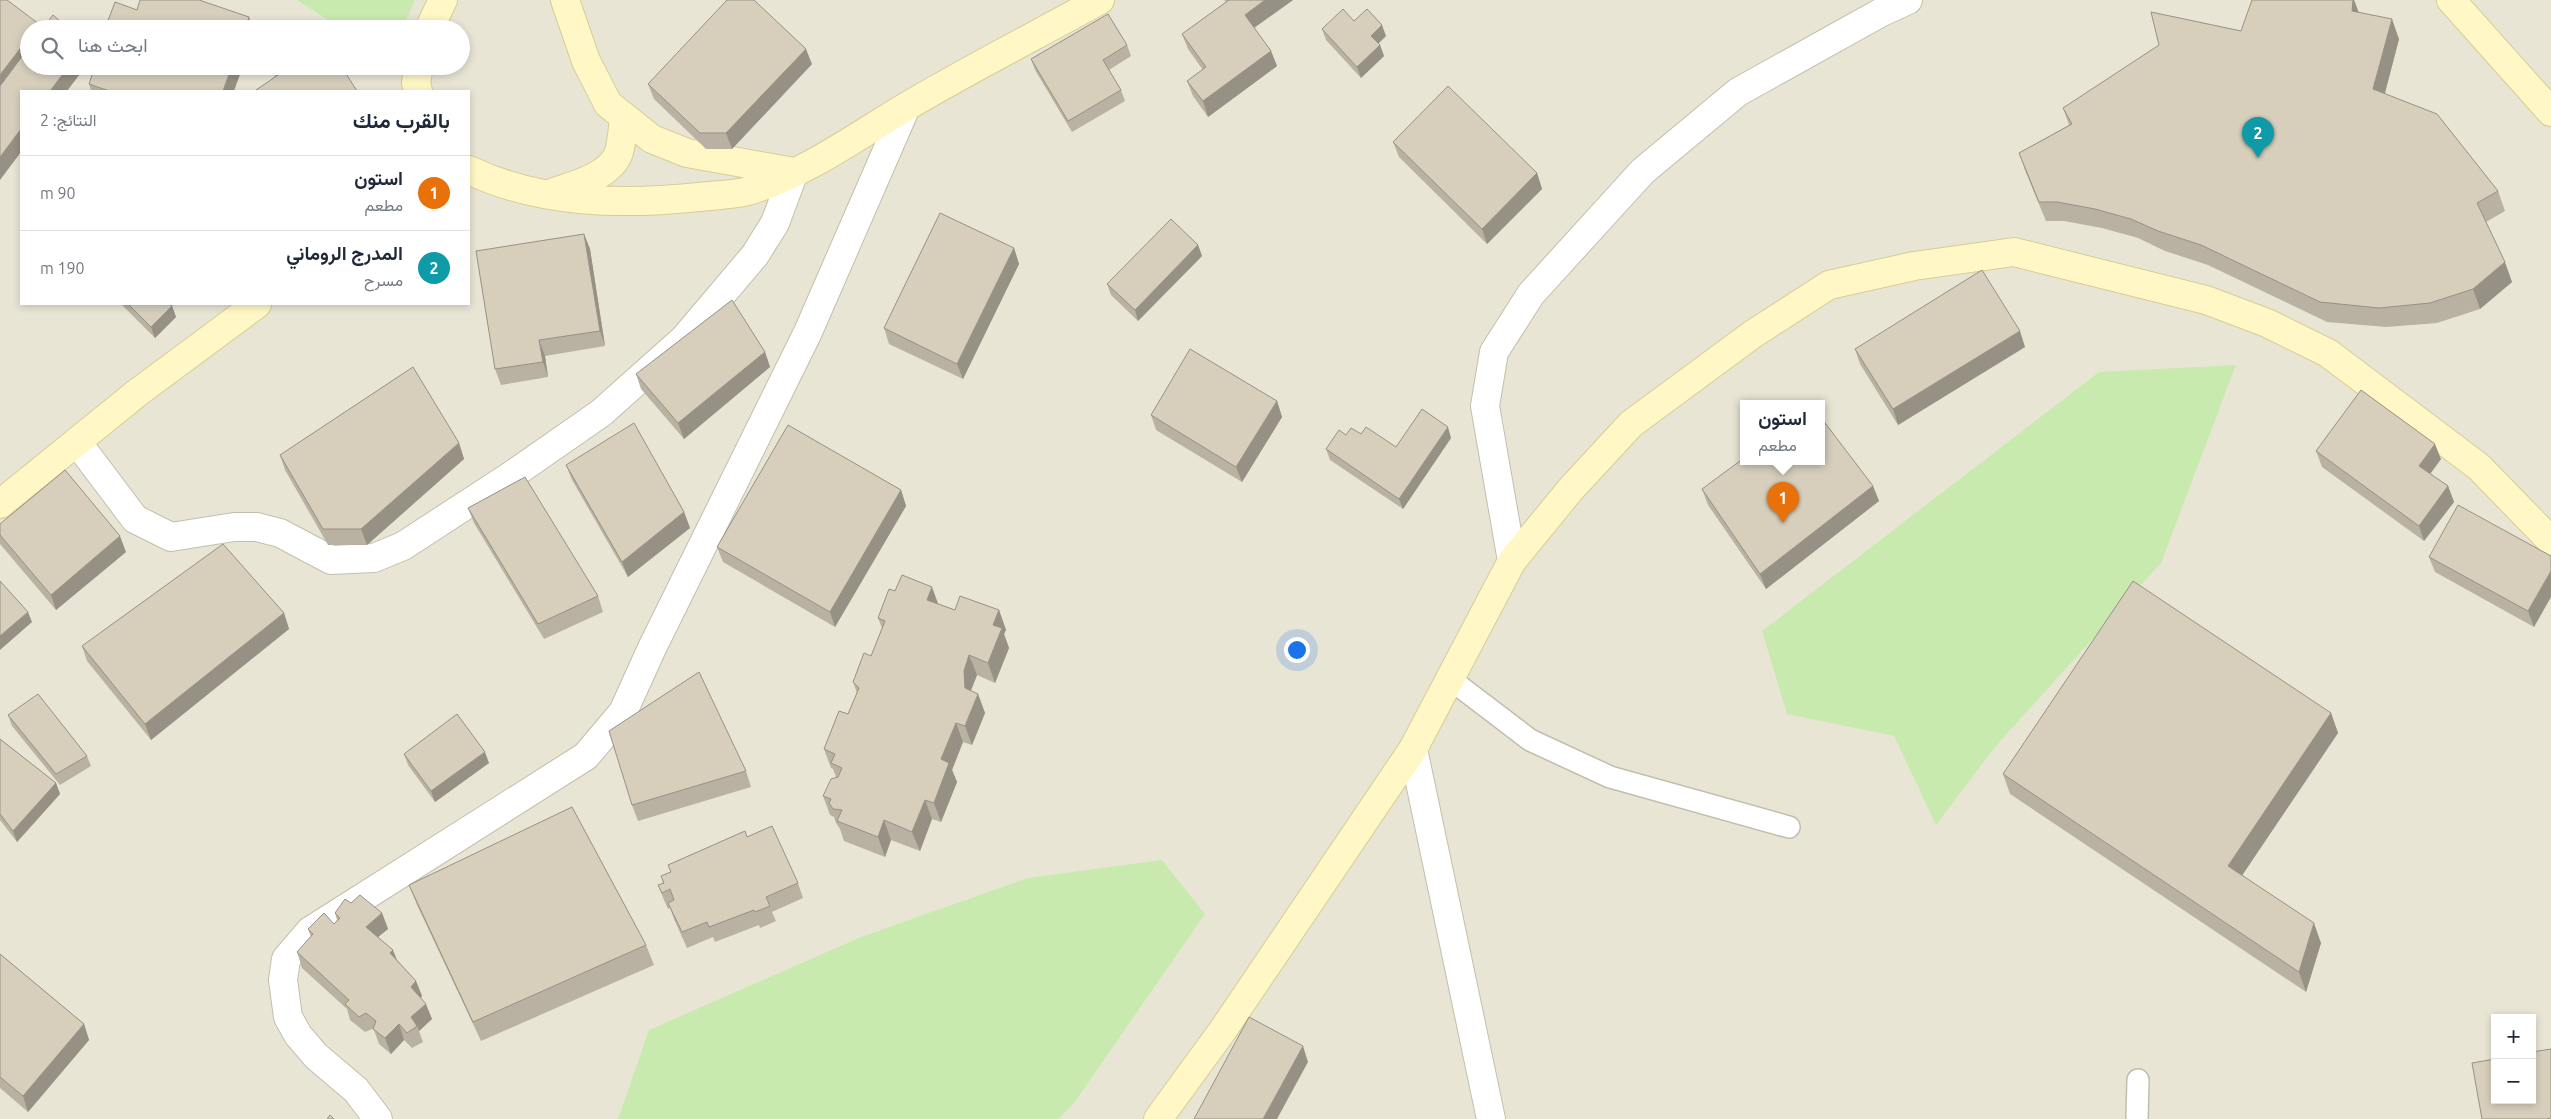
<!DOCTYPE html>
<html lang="ar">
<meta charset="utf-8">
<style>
body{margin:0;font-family:Ubuntu,Vazirmatn,sans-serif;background:#f6f6f7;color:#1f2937;direction:rtl}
.controls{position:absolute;right:15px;bottom:15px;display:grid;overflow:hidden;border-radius:0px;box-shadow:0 2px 8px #0003}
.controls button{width:45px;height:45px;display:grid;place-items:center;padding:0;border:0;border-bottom:1px solid #e0e1e3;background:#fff;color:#1f2937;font:25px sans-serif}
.you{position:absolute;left:1296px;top:649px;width:18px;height:18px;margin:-12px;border:4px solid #fff;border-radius:50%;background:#1a73e8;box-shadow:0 0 0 8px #1a73e833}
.badge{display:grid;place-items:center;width:32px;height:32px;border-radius:50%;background:#111827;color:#fff;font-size:16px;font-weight:700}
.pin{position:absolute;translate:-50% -41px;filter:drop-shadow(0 1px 2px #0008)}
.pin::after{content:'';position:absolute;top:26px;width:18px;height:15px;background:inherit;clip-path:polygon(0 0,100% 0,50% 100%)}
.popup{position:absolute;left:1740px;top:400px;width:85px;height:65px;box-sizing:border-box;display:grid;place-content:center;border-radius:0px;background:#fff;filter:drop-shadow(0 1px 4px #0005);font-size:16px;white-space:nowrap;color:#747a83}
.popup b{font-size:19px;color:#1f2937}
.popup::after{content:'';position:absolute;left:50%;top:100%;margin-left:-10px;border:10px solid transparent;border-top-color:#fff}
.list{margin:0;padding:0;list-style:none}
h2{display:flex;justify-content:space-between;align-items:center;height:65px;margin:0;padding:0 20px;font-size:21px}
h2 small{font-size:16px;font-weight:400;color:#747a83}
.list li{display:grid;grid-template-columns:32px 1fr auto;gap:15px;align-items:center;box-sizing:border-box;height:75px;padding:0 20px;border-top:1px solid #e0e1e3}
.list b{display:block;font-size:19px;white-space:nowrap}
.list p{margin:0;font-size:16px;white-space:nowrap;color:#747a83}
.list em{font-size:16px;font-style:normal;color:#747a83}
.icon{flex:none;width:28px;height:28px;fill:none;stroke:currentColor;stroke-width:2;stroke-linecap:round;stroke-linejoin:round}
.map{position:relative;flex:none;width:2551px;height:1119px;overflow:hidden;direction:ltr}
.search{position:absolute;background:#fff;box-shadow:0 2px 8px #0003;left:20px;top:20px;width:450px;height:55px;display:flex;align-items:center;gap:12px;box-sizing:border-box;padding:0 18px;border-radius:28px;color:#747a83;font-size:19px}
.panel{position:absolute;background:#fff;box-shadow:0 2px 8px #0003;left:20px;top:90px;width:450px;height:215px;border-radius:0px;direction:rtl}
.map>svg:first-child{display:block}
.residential{fill:#e9e5d5;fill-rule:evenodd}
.green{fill:#c9eaae}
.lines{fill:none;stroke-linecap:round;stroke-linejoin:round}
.lane-casing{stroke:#c3beac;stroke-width:24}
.street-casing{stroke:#c3beac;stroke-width:30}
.secondary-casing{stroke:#d7cc95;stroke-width:30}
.lane{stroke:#fff;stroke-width:21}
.street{stroke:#fff;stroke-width:28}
.secondary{stroke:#fff8c6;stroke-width:28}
.wall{fill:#b9b2a2}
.shaded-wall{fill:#969184}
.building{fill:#d7cfbc;stroke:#969184}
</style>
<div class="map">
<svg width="2551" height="1119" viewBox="0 0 2551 1119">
<rect width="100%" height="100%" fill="#f4f2e7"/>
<path class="residential" d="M0,0h2551v1119h-2551zM29,29h432v37h-432zM21,91h448v213h-448zM1744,404h78v58h-78zM2495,1018h37v82h-37z"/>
<path class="green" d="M297,0h118l-13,29h-60z
M2236,365l-75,198 -166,184 -59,78 -42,-89 -107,-22 -25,-83 337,-259z
M1162,860l43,54 -131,189 -16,16h-440l31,-89 212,-93 167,-59z"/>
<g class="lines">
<defs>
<path id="lane" d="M1450,679l80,61 80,37 179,50
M2137,1119l1,-39"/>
<path id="street" d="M77,442l58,77 36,18 63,-10h23l23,6 51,27 43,-2 29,-12 106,-69 92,-64 83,-74 71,-84 20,-32 19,-51
M1512,561l-27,-155 9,-54 37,-58 112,-123 95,-79 142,-79 28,-13
M1413,749l78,370
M378,1119l-22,-29 -40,-34 -18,-21 -10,-18 -5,-37 3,-21 24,-28 276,-175 37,-44 29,-64 156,-316 98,-225"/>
<path id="secondary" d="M565,0l21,61 22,43 44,35 35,14 107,19
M2451,0l100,112
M429,29l14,-29
M418,91l-2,-9 3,-16
M469,170c71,34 153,35 230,27 16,-2 33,-2 49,-6 57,-17 106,-53 156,-83 64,-38 131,-72 196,-108
M554,192c21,-7 57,-16 65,-40 3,-11 4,-24 5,-35
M0,504l137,-111 120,-89
M1158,1119l65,-89 190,-281 99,-188 58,-71 61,-66 122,-90 76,-49 85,-19 100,-14 192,48 61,23 61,30 151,114 72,74"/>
</defs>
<use href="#lane" class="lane-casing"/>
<use href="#street" class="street-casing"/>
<use href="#secondary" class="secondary-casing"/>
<use href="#lane" class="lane"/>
<use href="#street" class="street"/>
<use href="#secondary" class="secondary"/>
</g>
<path class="wall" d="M1224,0h69l-39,28 17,23 6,15 -69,51 -15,-21 -6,-15 16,-11 -15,-21 -6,-15 44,-32z
M2354,0l4,12 41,27 -14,54 113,98 7,20 -19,11 26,60 -32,27 -43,14 -51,4 -59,-5 -119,-57 -43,-14 -27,-13 -36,-10 -38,-7h-18l-20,-48 -7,-20 50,-28 -6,-17 178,-77z
M1354,21l32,15 -8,7 2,2 4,11 -23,22 -35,-38 -4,-11z
M1127,45l4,11 -22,14 12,20 4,11 -53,31 -37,-62 -4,-11z
M812,64l-80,85h-26l-52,-50 -6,-15z
M271,66h70l16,25h-100l-1,-1 19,-13z
M89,84l145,7h-143z
M1393,142l144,31 5,16 -55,55 -88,-87z
M584,234l6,15 15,97 -60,10 3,21 -47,8 -6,-16z
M1198,245l4,11 -64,65 -27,-26 -4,-11z
M1014,248l5,16 -56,115 -74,-35 -5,-16z
M121,304h53l-2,2 4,11 -21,21z
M2025,347l-127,78 -38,-61 -5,-15z
M765,352l5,15 -86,72 -43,-50 -5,-15z
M1277,401l5,16 -40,65 -86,-52 -5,-15z
M1361,434l35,13 55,-9 -48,71 -73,-49 -4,-11 20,-14z
M459,443l5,16 -97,86h-39l-43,-75 -5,-15z
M2316,451l125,8 -11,15 18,12 6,16 -30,39 -102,-74z
M566,465l118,47 6,16 -62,49 -56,-97z
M1873,486l6,15 -113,88 -58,-84 -6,-16z
M901,490l5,16 -71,121 -112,-65 -6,-15z
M468,508l130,88 5,16 -59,27 -70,-116z
M0,524l126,28 -70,58 -56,-66z
M2551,556l-17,71 -99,-55 -6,-15z
M938,604l17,6h44l7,20 -2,4 5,14 -14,35 -18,-8 -6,16 7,3 7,19 -13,32 -9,-3 -11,28 5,12 -16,40 -9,-3 -12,32 -29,-11 -6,17 -41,-16 -4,-12 -4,-6 -2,-6 -4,-2 -7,-19 13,-19 -3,-8 -2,-1 -7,-19 24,-35 9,-21 -4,-11 18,-26 11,-28 -4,-10z
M284,613l5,16 -138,111 -64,-79 -5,-15z
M2331,713l7,20 -96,142 79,68 -15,49 -296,-198 -7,-20z
M8,715l79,41 4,10 -31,19 -48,-59z
M0,739l56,44 4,11 -43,48 -17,-22z
M404,754l85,9 -54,39 -27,-37z
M746,771l5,16 -113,34 -6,-16z
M747,837l51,46 5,15 -31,14 4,9 -16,7 -1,-3 -44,17 -2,-5 -26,11 -13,-29 -4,-11 -2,1 -4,-9 -6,-15 5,-2 -2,-7z
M409,885l237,60 8,20 -173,76 -64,-136z
M351,903l31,10 6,16 -10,8 19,23 19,21 6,15 -1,2 11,21 -13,12 4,11 -11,6 -8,-8 -13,14 -12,-10 -5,-14 -2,-1 -7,3 -15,-12 -3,-11 -45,-41 -5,-16 14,-15 -3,-8 26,-5 3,-4 -2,-7z
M0,954l84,70 5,16 -61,72 -28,-24z"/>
<path class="shaded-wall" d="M1265,0h28l-42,30 -6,-15z
M2353,0h1l7,18 -9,-7z
M249,17l4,12h-8z
M2392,19l7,20 -18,69 -8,-19z
M39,24l2,5h-6z
M1382,25l4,11 -11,11 -4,-11z
M29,37v23l-29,38v-23z
M1380,45l4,11 -23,22 -4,-11z
M806,49l6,15 -80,85 -6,-16z
M1271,51l6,15 -69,51 -5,-16z
M69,66h17l-19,25h-17z
M232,66h11l-9,25h-11z
M21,129v23l-21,28v-23z
M1537,173l5,16 -55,55 -5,-15z
M584,234l6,15 15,97 -5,-15z
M1198,245l4,11 -64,65 -3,-11z
M1014,248l5,16 -56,115 -6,-15z
M2505,262l7,20 -32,27 -7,-20z
M172,306l4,11 -21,21 -4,-11z
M2020,331l5,16 -127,78 -5,-16z
M539,340l6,16 3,21 -5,-15z
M765,352l5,15 -86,72 -6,-16z
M1277,401l5,16 -40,65 -6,-15z
M1448,427l3,11 -48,71 -4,-10z
M459,443l5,16 -97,86 -6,-16z
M2435,444l6,15 -16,22 -6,-15z
M1873,486l6,15 -113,88 -6,-15z
M2448,486l6,16 -30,39 -5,-15z
M901,490l5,16 -71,121 -5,-15z
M684,512l6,16 -62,49 -6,-15z
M120,536l6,16 -70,58 -5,-15z
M2551,571v26l-17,30 -6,-16z
M932,587l7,19 -12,-6z
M999,610l7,20 -2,4 5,14 -14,35 -7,-20 5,-38z
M28,612l4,10 -32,28v-14z
M284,613l5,16 -138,111 -6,-16z
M969,655l8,20 -6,15 1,18 -7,-20 -1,-17z
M978,694l7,19 -13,32 -7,-19z
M2331,713l7,20 -103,153 -7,-20z
M956,723l7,19 -11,28 5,12 -16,40 -7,-19 7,-44z
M485,752l4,11 -54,39 -4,-11z
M56,783l4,11 -43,48 -4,-11z
M925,800l7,19 -12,32 -8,-19z
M884,820l7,20 -6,17 -7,-20z
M382,913l6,16 -16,13 -6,-15z
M2314,923l7,20 -15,49 -7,-20z
M393,950l6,15 -9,-12z
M416,981l6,15 -5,7 -6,-16z
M426,1004l6,15 -13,12 -2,-5 -6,-9z
M84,1024l5,16 -61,72 -5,-16z
M399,1024l5,16 -13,14 -6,-16z
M1303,1046l5,16 -31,57h-14z"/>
<path class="building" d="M0,0h7l32,24 -4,5h-6v8l-29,38z
M140,0h59l50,17 -4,12h-131l-8,-3 9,-24 22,8z
M727,0h27l52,49 -80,84h-26l-52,-49z
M1229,0h36l-20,15 26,36 -68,50 -16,-20 19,-14 -24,-33z
M2252,0h101l-1,11 40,8 -19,70 64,25 61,77 -21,12 28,59 -32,27 -43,14 -51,5 -59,-6 -119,-57 -43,-14 -27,-12 -36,-10 -38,-7h-18l-20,-49 53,-29 -9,-16 96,-63 -8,-33 90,19z
M1343,9l11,12 13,-12 15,16 -11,11 9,9 -23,22 -35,-38z
M1108,14l19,31 -24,15 18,30 -53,31 -37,-62z
M53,15l16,14h-27z
M29,47v19h40l-19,25h-29v38l-21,28v-71z
M95,66h137l-9,25h-114l-20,-7z
M273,66h68l16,25h-100l-1,-1 22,-15z
M1448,86l89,87 -55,56 -89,-87z
M940,213l74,35 -57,116 -73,-36z
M1171,219l27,26 -63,65 -28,-26z
M584,234l16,97 -61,9 4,22 -48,7 -19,-118z
M1982,270l38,61 -127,78 -38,-60z
M732,300l33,52 -87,71 -42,-49z
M128,304h41l3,2 -21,21z
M1190,349l87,52 -41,66 -85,-52z
M413,367l46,76 -98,86h-38l-43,-74z
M2361,390l74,54 -16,22 29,20 -29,40 -103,-75z
M1422,409l26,18 -49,72 -73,-50 13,-19 7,5 5,-7 10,6 5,-7 30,20z
M1822,419l51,67 -113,88 -58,-85 42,-31v4h78z
M634,423l50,89 -62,50 -56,-97z
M788,425l113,65 -71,122 -113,-65z
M65,470l55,66 -69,59 -51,-60v-11z
M525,477l73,119 -60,28 -70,-116z
M2458,505l93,51v15l-23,40 -99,-54z
M223,544l61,69 -139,111 -63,-78z
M902,575l30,12 -5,13 28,10 5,-14 39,14 -6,15 9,3 -14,35 -19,-8 -5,16 1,17 13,6 -13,32 -9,-3 -15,36 8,4 -15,40 -9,-3 -13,32 -28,-12 -6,17 -41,-16 5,-11 -9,-1 -4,-6 2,-4 -8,-3 8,-17 7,-2 4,-9 -11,-5 4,-9 -11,-5 15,-38 9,3 11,-26 -6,-6 11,-29 7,3 14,-35 -7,-3 11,-29 6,2z
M0,581l28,31 -28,24z
M2133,581l198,132 -103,153 86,57 -15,49 -296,-198z
M699,672l47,99 -114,34 -23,-74z
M38,694l49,62 -31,18 -48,-59z
M457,714l28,38 -54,39 -27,-37z
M0,739l56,44 -43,48 -13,-17z
M572,807l74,138 -173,77 -64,-137z
M772,826l26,57 -32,14 4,9 -15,6 -1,-2 -45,17 -2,-5 -25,10 -14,-29 6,-3 -4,-11 -8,4 -4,-8 6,-2 -3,-7 10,-4 -3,-7 77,-34 2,6z
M360,895l22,18 -16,14 27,23 -3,3 26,28 -5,6 15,17 -15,13 6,9 -10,7 -8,-9 -14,14 -12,-9 3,-8 -10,-8 -7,4 -14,-13 4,-4 -52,-48 16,-18 -5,-5 16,-16 10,11 6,-6 -5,-5 10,-14 6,4z
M0,954l84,70 -61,72 -23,-19z
M1249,1017l54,29 -40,73h-69z
M2551,1049v69l-5,1h-64l-10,-56 23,-4v41h37v-48z
M330,1115l4,4h-7z"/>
</svg>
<div class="controls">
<button>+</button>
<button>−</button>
</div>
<div class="you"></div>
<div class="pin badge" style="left:1783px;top:523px;background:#e8710a">1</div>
<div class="popup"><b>استون</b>مطعم</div>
<div class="pin badge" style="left:2258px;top:158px;background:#0f9aa8">2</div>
<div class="search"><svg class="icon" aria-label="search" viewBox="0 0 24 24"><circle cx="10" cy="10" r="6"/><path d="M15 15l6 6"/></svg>ابحث هنا</div>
<section class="panel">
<h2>بالقرب منك<small>النتائج: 2</small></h2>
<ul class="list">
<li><span class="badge" style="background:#e8710a">1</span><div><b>استون</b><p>مطعم</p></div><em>90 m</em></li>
<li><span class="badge" style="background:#0f9aa8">2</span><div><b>المدرج الروماني</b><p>مسرح</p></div><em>190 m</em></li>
</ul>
</section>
</div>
